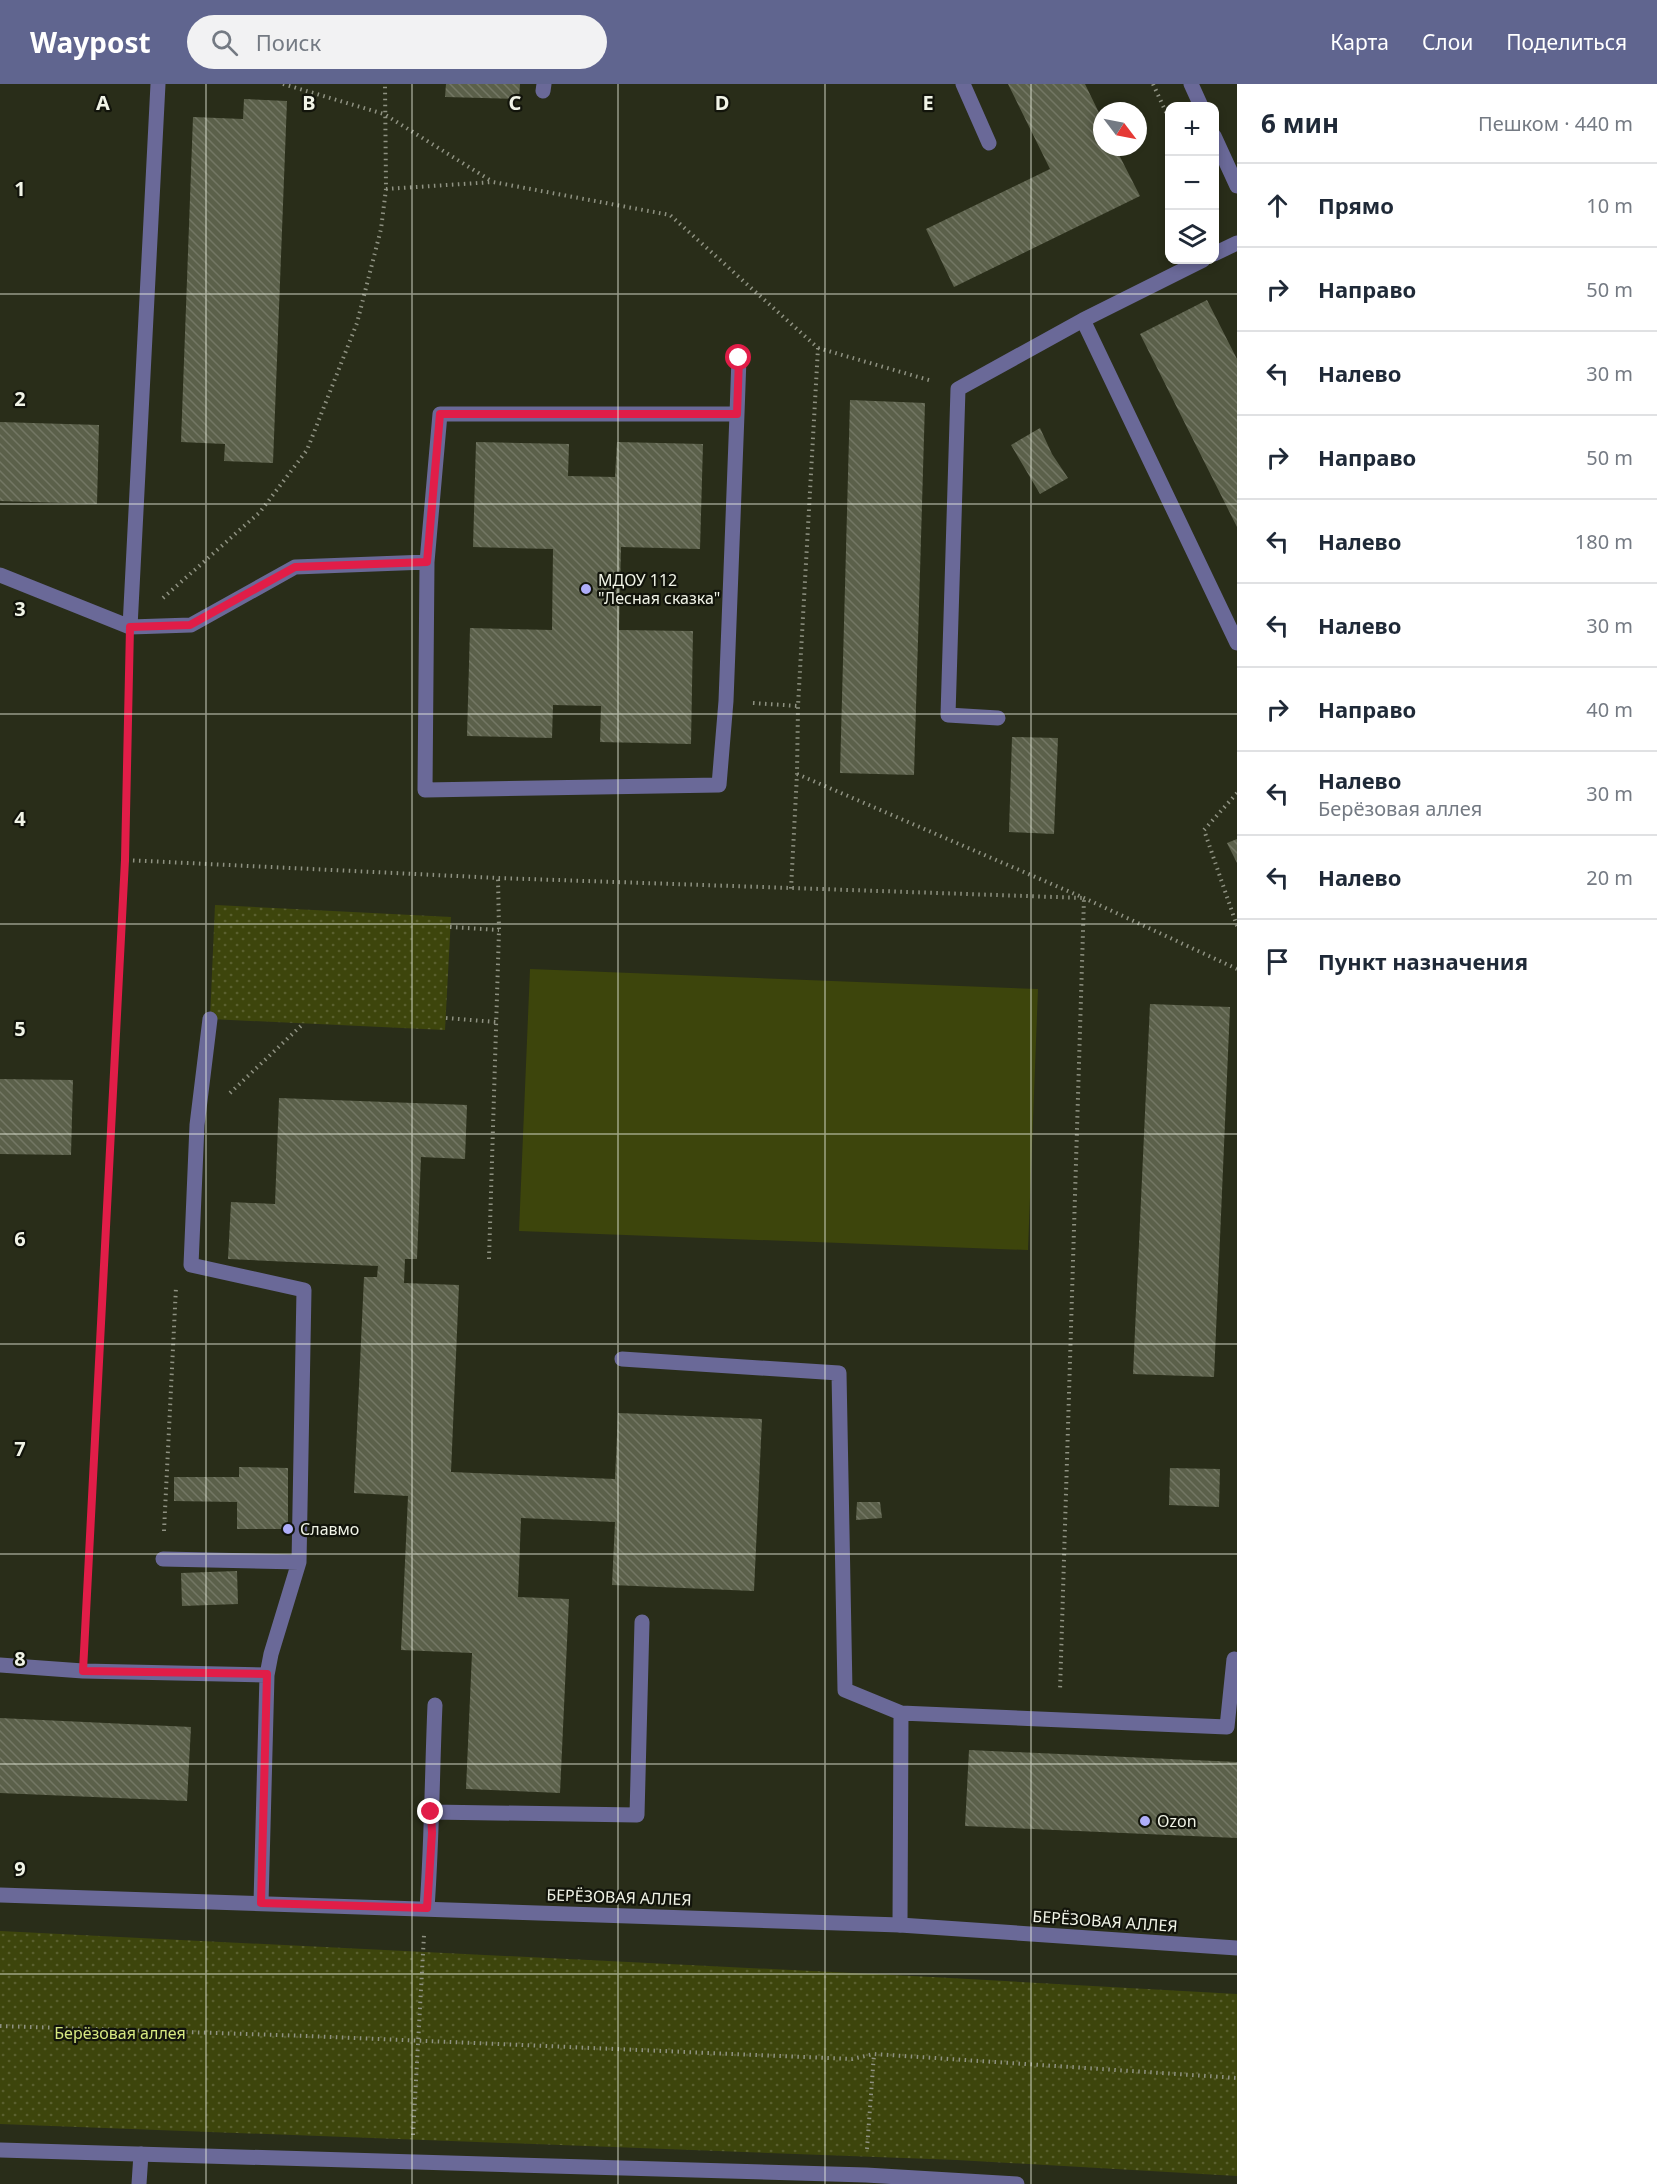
<!DOCTYPE html>
<html lang="ru">
<meta charset="utf-8">
<style>
body{margin:0;font-family:"Noto Sans",sans-serif;background:#f2f2f3;color:#1f2937}
.controls{position:absolute;right:18px;top:18px;display:grid;overflow:hidden;border-radius:12px;box-shadow:0 3px 9px #0003}
.controls button{width:54px;height:54px;display:grid;place-items:center;padding:0;border:0;border-bottom:2px solid #e0e1e3;background:#fff;color:#1f2937;font:30px sans-serif}
.compass{position:absolute;left:1093px;top:18px;width:54px;height:54px;border-radius:50%;background:#fff;box-shadow:0 3px 9px #0003;rotate:122deg}
.stop{position:absolute;width:18px;height:18px;margin:-14px;border:4px solid #e11d48;border-radius:50%;background:#fff}
.stop.end{background:#e11d48;border-color:#fff;box-shadow:0 2px 6px #0008}
.list{margin:0;padding:0;list-style:none}
h2{display:flex;justify-content:space-between;align-items:center;height:78px;margin:0;padding:0 24px;font-size:26px}
h2 small{font-size:20px;font-weight:400;color:#747a83}
.list li{display:grid;grid-template-columns:39px 1fr auto;gap:18px;align-items:center;box-sizing:border-box;height:84px;padding:0 24px;border-top:2px solid #e0e1e3}
.list b{display:block;font-size:22px;white-space:nowrap}
.list p{margin:0;font-size:20px;white-space:nowrap;color:#747a83}
.list em{font-size:20px;font-style:normal;color:#747a83}
.icon{flex:none;width:33px;height:33px;fill:none;stroke:currentColor;stroke-width:2;stroke-linecap:round;stroke-linejoin:round}
.map{position:relative;flex:none;width:1237px;height:2100px;overflow:hidden}
header{display:flex;align-items:center;gap:36px;box-sizing:border-box;height:84px;padding:0 30px;background:#60658f;color:#fff}
header strong{font-size:28px}
nav{display:flex;gap:33px;margin-inline-start:auto;font-size:21px}
.search{width:420px;height:54px;background:#f2f2f3;display:flex;align-items:center;gap:15px;box-sizing:border-box;padding:0 21px;border-radius:33px;color:#747a83;font-size:22px}
main{display:flex}
aside{flex:1;background:#fff}
.map>svg:first-child{display:block}
.park{fill:url(#park-dots)}
.pitch{fill:#3d450c}
.building{fill:url(#building-back-hatch)}
.lines{fill:none;stroke-linecap:round;stroke-linejoin:round}
.path{stroke:#8f9282;stroke-width:4;stroke-dasharray:1.5 4.5;stroke-linecap:butt}
.lane{stroke:#6a6998;stroke-width:15}
.street{stroke:#6a6998;stroke-width:15}
.route{stroke:#e11d48;stroke-width:8}
.grid{fill:none;stroke:#f1f4e7;stroke-width:1.5;stroke-opacity:0.55}
.poi-dot{fill:#afaefa;stroke:#12140b;stroke-width:2}
.labels{text-anchor:middle;stroke-width:4.5;stroke-linejoin:round;paint-order:stroke}
.poi-label{font-size:16px;fill:#f1f4e7;stroke:#12140b;text-anchor:start}
.street-label{font-size:16px;fill:#f1f4e7;stroke:#12140b}
.park-label{font-size:16px;fill:#d6e881;stroke:#12140b}
.grid-label{font-size:20px;text-anchor:middle;font-weight:bold;fill:#f1f4e7;stroke:#12140b;stroke-width:4.5;stroke-linejoin:round;paint-order:stroke}
</style>
<header>
<strong>Waypost</strong>
<div class="search"><svg class="icon" aria-label="search" viewBox="0 0 24 24"><circle cx="10" cy="10" r="6"/><path d="M15 15l6 6"/></svg>Поиск</div>
<nav><a>Карта</a><a>Слои</a><a>Поделиться</a></nav>
</header>
<main>
<div class="map">
<svg width="1237" height="2100" viewBox="0 0 1237 2100">
<defs>
<pattern id="park-dots" width="8" height="8" patternUnits="userSpaceOnUse" patternTransform="scale(1.5)"><rect width="8" height="8" fill="#3d450c"/><path d="M2 2h.1M6 6h.1" fill="none" stroke="#5a602f" stroke-width="1.8" stroke-linecap="round"/></pattern>
<pattern id="building-back-hatch" width="6" height="6" patternUnits="userSpaceOnUse" patternTransform="scale(1.5)"><rect width="6" height="6" fill="#5b604a"/><path d="M-1 5l2 2M0 0l6 6M5-1l2 2" fill="none" stroke="#737764"/></pattern>
</defs>
<rect width="100%" height="100%" fill="#292d19"/>
<path class="park" d="M215,821l236,12 -6,113 -235,-11z
M0,1847l932,46 305,17v182l-280,-16 -957,-36z"/>
<path class="pitch" d="M530,885l508,20 -10,261 -509,-19z"/>
<path class="building" d="M446,0h74l-1,15 -74,-2z
M1008,0h77l17,35v28h13l25,49 -186,91 -28,-58 124,-60z
M244,15l43,2 -14,362 -49,-2 1,-17 -44,-2 12,-325 50,2z
M1207,216l30,59v168l-97,-193z
M850,316l75,3 -11,372 -74,-2z
M0,338l99,3 -2,79 -97,-3z
M1040,344l12,26 16,24 -28,16 -29,-49z
M476,358l93,2 -1,32 47,1 2,-35 86,2 -3,105 -79,-2 -2,83 74,1 -2,113 -91,-2 1,-36 -48,-1 -1,33 -85,-2 3,-108 82,2 1,-81 -80,-2z
M1012,653l46,1 -4,96 -45,-2z
M1237,755v24l-10,-20z
M1150,920l80,3 -16,370 -81,-3z
M0,995l73,1 -2,75 -71,-1z
M279,1014l188,7 -2,54 -44,-2 -4,102h-12l-1,24 55,2 -8,187 164,7 3,-66 144,6 -8,172 -142,-6 3,-63 -94,-4 -3,79 51,2 -9,194 -94,-4 6,-136 -71,-3 7,-154 -54,-3 10,-216h13l1,-11 -150,-7 3,-57 44,2z
M239,1383l49,1v61h-51v-27l-63,-1v-24h65z
M1170,1384l50,1 -1,38 -50,-2z
M857,1418h23l2,16 -26,2z
M237,1487l1,33 -56,2 -1,-33z
M0,1634l191,9 -4,74 -187,-8z
M969,1666l268,12v76l-272,-12z"/>
<g class="lines">
<path class="path" d="M283,0l101,30 109,68
M1153,0l17,37
M386,105l107,-7 177,33 148,133 -20,358 -1,68 -6,115
M818,264l114,33
M163,514l97,-86 47,-62 50,-127 24,-94 5,-40 -1,-105
M753,619l45,3
M797,690l287,124 153,71
M1237,709l-33,37 33,96
M125,776l5,-206
M450,843l49,3
M446,934l50,4
M230,1009l74,-70
M489,1175l10,-329 -1,-52
M164,1447l12,-244
M85,1559l40,-783 373,18 586,20 -24,793
M0,1942l308,10 544,23 22,-5 363,24
M413,2051l11,-200
M867,2065l7,-95"/>
<path class="lane" d="M963,0l26,59
M543,7l1,-7
M1214,170l23,-11
M1083,236l154,323
M427,478l-2,228 294,-5 7,-84 11,-287
M0,491l130,52 61,-2 104,-58 132,-5 13,-148h297l2,-56
M130,543l28,-543
M998,634l-50,-3 10,-326 125,-69 120,-60
M210,935l-13,106 -6,140 113,25 -5,272 -28,92 -4,21 -6,228
M622,1275l217,14 6,317 56,23 -1,212
M163,1475l136,3
M0,1581l83,6 184,4
M901,1629l326,14 7,-68
M431,1728l206,3 5,-193
M427,1824c5,-68 5,-135 8,-203
M139,2100l2,-30"/>
<path class="street" d="M1191,0l10,22
M1214,52l23,50
M0,1811l900,30 337,23
M0,2066l866,25 151,9"/>
</g>
<g class="lines">
<path class="route" d="M431,1728l1,21 -5,75 -166,-5 6,-229 -184,-3 42,-811 5,-233 60,-2 105,-58 132,-5 13,-148h297l2,-56"/>
</g>
<path class="grid" d="M206,0v2100M412,0v2100M618,0v2100M825,0v2100M1031,0v2100M0,210h1237M0,420h1237M0,630h1237M0,840h1237M0,1050h1237M0,1260h1237M0,1470h1237M0,1680h1237M0,1890h1237"/>
<g class="poi-dot">
<circle cx="586" cy="505" r="6"/>
<circle cx="288" cy="1445" r="6"/>
<circle cx="1145" cy="1737" r="6"/>
</g>
<g class="labels">
<g class="poi-label">
<text x="598" y="502">МДОУ 112<tspan x="598" dy="18">"Лесная сказка"</tspan></text>
<text x="300" y="1451">Славмо</text>
<text x="1157" y="1743">Ozon</text>
</g>
<g class="street-label">
<text transform="translate(619 1813) rotate(2)" y="6">БЕРЁЗОВАЯ АЛЛЕЯ</text>
<text transform="translate(1105 1837) rotate(4)" y="6">БЕРЁЗОВАЯ АЛЛЕЯ</text>
</g>
<g class="park-label">
<text x="120" y="1955">Берёзовая аллея</text>
</g>
</g>
<g class="grid-label">
<text x="103" y="26">A</text>
<text x="309" y="26">B</text>
<text x="515" y="26">C</text>
<text x="722" y="26">D</text>
<text x="928" y="26">E</text>
<text x="20" y="112">1</text>
<text x="20" y="322">2</text>
<text x="20" y="532">3</text>
<text x="20" y="742">4</text>
<text x="20" y="952">5</text>
<text x="20" y="1162">6</text>
<text x="20" y="1372">7</text>
<text x="20" y="1582">8</text>
<text x="20" y="1792">9</text>
</g>
</svg>
<div class="controls">
<button>+</button>
<button>−</button>
<button><svg class="icon" aria-label="layers" viewBox="0 0 24 24"><path d="M12 4l9 5-9 5-9-5zM3 14l9 5 9-5"/></svg></button>
</div>
<svg class="compass" viewBox="-18 -18 36 36"><path d="M0-13l5 13h-10z" fill="#e53935"/><path d="M0 13l5-13h-10z" fill="#747a83"/></svg>
<div class="stop" style="left:739px;top:274px"></div>
<div class="stop end" style="left:431px;top:1728px"></div>
</div>
<aside>
<h2>6 мин<small>Пешком · 440 m</small></h2>
<ul class="list">
<li><svg class="icon" aria-label="ahead" viewBox="0 0 24 24"><path d="M12 20V5M6 11l6-6 6 6"/></svg><div><b>Прямо</b></div><em>10 m</em></li>
<li><svg class="icon" aria-label="right" viewBox="0 0 24 24"><path d="M7 20v-9h11M14 6l5 5-5 5"/></svg><div><b>Направо</b></div><em>50 m</em></li>
<li><svg class="icon" aria-label="left" viewBox="0 0 24 24"><path d="M17 20v-9H6M10 6l-5 5 5 5"/></svg><div><b>Налево</b></div><em>30 m</em></li>
<li><svg class="icon" aria-label="right" viewBox="0 0 24 24"><path d="M7 20v-9h11M14 6l5 5-5 5"/></svg><div><b>Направо</b></div><em>50 m</em></li>
<li><svg class="icon" aria-label="left" viewBox="0 0 24 24"><path d="M17 20v-9H6M10 6l-5 5 5 5"/></svg><div><b>Налево</b></div><em>180 m</em></li>
<li><svg class="icon" aria-label="left" viewBox="0 0 24 24"><path d="M17 20v-9H6M10 6l-5 5 5 5"/></svg><div><b>Налево</b></div><em>30 m</em></li>
<li><svg class="icon" aria-label="right" viewBox="0 0 24 24"><path d="M7 20v-9h11M14 6l5 5-5 5"/></svg><div><b>Направо</b></div><em>40 m</em></li>
<li><svg class="icon" aria-label="left" viewBox="0 0 24 24"><path d="M17 20v-9H6M10 6l-5 5 5 5"/></svg><div><b>Налево</b><p>Берёзовая аллея</p></div><em>30 m</em></li>
<li><svg class="icon" aria-label="left" viewBox="0 0 24 24"><path d="M17 20v-9H6M10 6l-5 5 5 5"/></svg><div><b>Налево</b></div><em>20 m</em></li>
<li><svg class="icon" aria-label="arrive" viewBox="0 0 24 24"><path d="M6 21V4h12l-3 4 3 4H6"/></svg><div><b>Пункт назначения</b></div></li>
</ul>
</aside>
</main>
